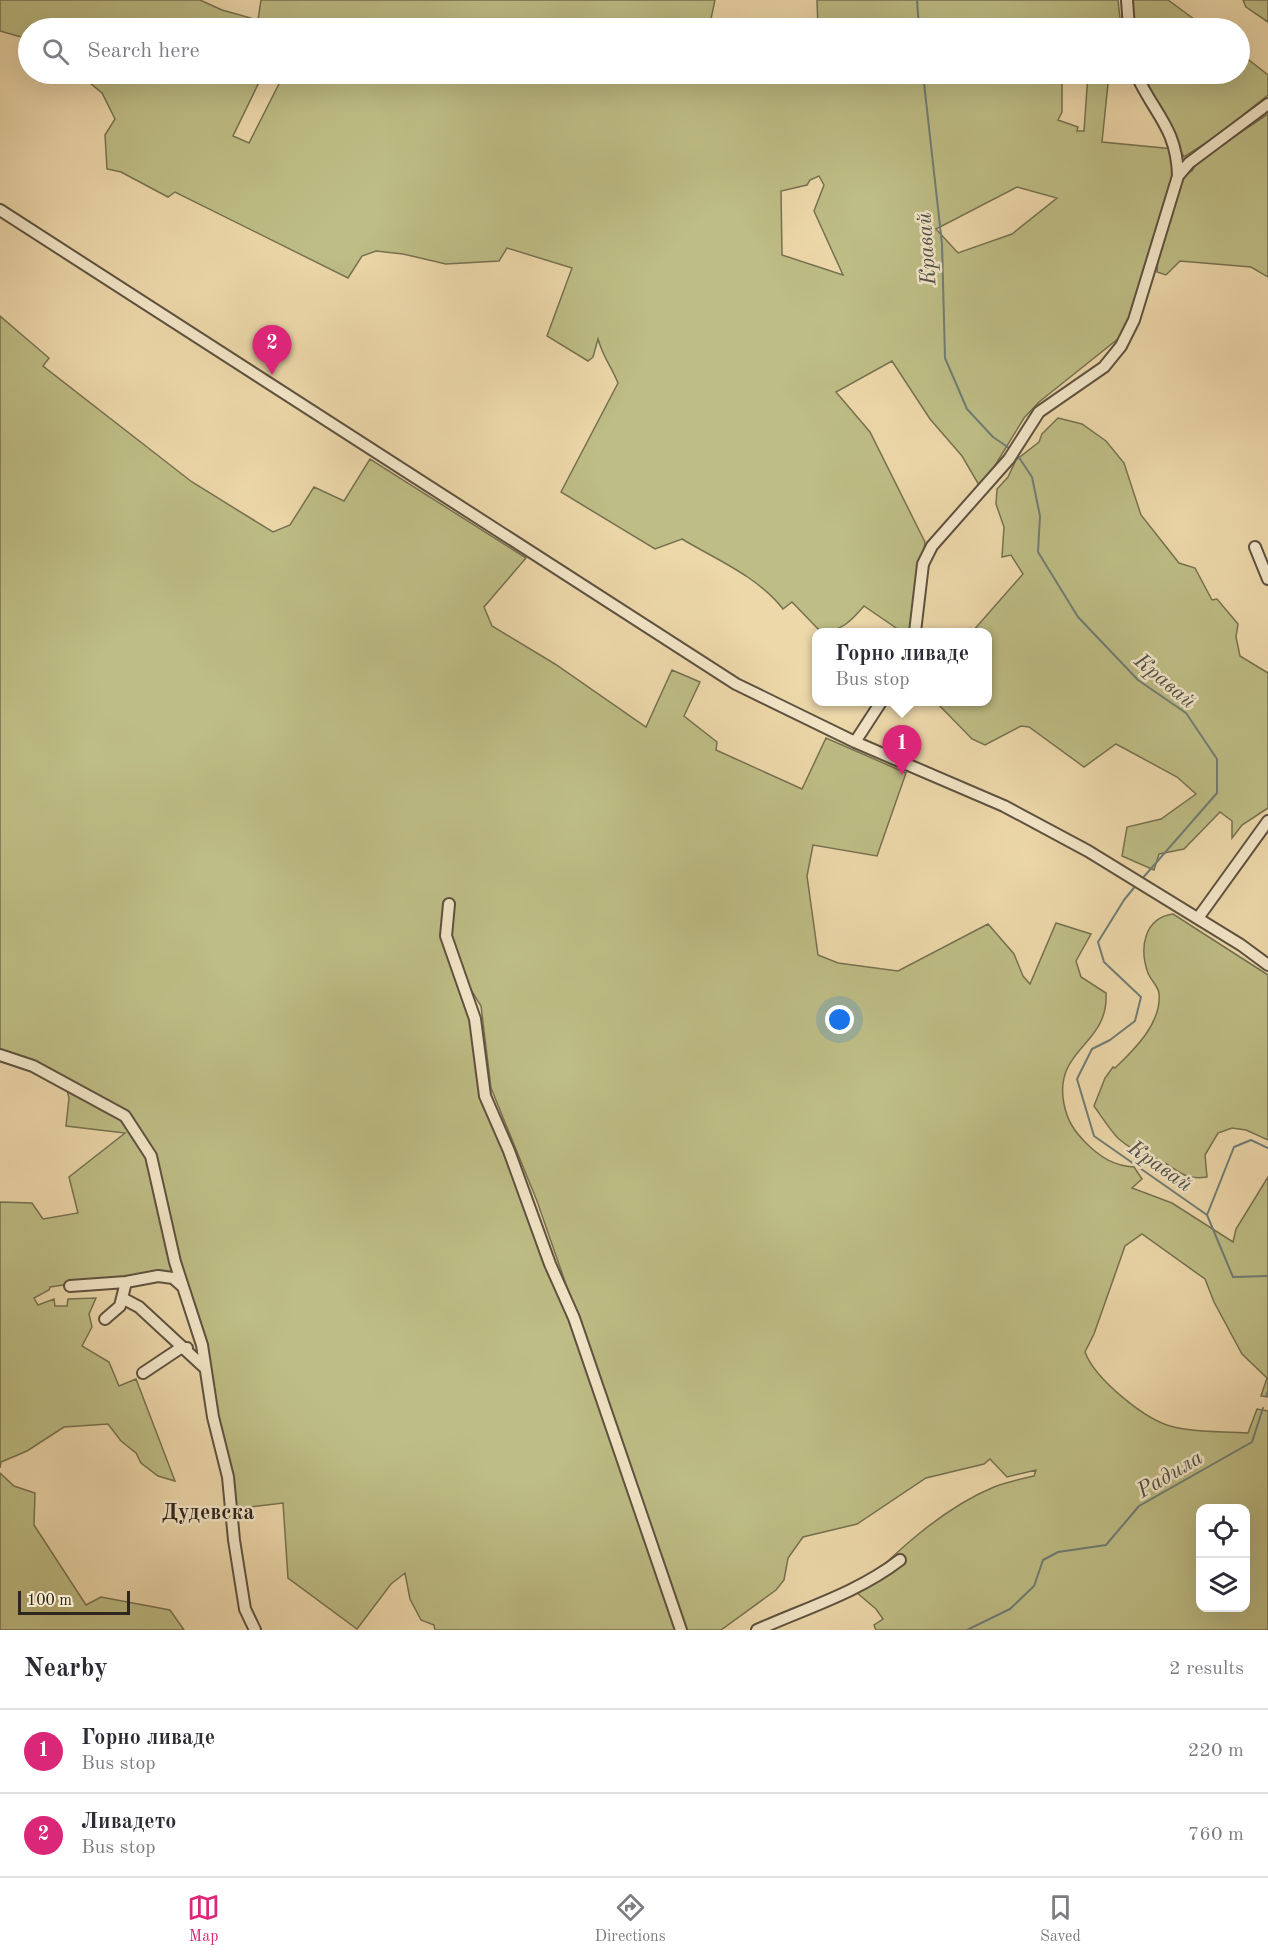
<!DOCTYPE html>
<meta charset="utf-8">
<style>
body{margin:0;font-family:"Old Standard TT",serif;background:#f2f2f3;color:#2b2b33}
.controls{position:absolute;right:18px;bottom:18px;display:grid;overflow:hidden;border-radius:12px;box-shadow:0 6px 24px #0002}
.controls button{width:54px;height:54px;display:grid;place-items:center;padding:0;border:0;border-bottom:2px solid #e1e1e2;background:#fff;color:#2b2b33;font:30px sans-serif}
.scale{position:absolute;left:18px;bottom:15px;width:112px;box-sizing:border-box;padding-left:6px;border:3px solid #2e251d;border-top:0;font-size:16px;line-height:21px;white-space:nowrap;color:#2e251d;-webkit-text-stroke:4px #f3e6c8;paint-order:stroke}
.you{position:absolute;left:840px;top:1020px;width:21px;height:21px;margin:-15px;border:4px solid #fff;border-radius:50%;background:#1a73e8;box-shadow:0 0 0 9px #1a73e833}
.badge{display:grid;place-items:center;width:39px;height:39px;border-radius:50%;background:#db2777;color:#fff;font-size:20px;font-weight:700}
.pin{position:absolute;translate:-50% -50px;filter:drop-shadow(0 2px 3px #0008)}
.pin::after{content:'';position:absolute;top:32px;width:21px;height:18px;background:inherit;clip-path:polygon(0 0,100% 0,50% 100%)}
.popup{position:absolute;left:812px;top:628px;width:180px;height:78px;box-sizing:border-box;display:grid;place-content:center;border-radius:12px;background:#fff;filter:drop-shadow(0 2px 4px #0005);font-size:20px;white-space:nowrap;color:#7c7c81}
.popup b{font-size:22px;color:#2b2b33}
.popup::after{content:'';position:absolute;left:50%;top:100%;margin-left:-12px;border:12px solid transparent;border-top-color:#fff}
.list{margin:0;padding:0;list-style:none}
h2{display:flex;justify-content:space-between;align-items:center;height:78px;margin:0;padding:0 24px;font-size:26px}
h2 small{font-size:20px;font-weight:400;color:#7c7c81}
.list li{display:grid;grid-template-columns:39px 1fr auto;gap:18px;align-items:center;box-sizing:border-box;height:84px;padding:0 24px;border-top:2px solid #e1e1e2}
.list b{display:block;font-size:22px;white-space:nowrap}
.list p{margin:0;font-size:20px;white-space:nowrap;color:#7c7c81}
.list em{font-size:20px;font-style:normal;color:#7c7c81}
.icon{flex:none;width:33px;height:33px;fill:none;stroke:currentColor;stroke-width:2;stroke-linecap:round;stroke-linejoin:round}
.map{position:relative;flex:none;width:1268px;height:1630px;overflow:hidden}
.search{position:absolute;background:#fff;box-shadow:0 6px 24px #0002;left:18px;right:18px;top:18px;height:66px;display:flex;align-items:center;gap:15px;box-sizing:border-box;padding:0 21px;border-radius:33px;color:#7c7c81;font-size:22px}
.sheet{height:246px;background:#fff}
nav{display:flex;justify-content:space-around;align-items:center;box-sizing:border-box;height:84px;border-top:2px solid #e1e1e2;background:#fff;font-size:16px;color:#7c7c81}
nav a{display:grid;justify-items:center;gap:3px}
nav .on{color:#db2777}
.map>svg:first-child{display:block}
.green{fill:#bebd85;stroke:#767151;stroke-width:1.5;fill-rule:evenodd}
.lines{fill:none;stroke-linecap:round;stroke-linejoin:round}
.stream{stroke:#6f7d76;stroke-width:2}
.minor-casing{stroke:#5e5240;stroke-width:14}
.minor{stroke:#f3e6c8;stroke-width:10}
.labels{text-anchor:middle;stroke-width:5;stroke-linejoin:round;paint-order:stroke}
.water-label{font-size:22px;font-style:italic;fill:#4f5149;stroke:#f3e6c8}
.neighbourhood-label{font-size:22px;font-weight:bold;fill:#2e251d;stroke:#f3e6c8}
</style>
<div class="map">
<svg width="1268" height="1630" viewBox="0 0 1268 1630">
<rect width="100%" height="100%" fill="#edd8aa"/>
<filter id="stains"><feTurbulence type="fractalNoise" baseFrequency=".00333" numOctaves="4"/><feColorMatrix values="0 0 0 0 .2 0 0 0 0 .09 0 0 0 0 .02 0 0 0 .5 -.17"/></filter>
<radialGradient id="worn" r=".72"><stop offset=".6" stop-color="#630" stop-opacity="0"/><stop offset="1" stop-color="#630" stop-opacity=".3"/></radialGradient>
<path class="green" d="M0,0h200l22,10 36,10 3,-20h454l-6,28h-681v11l-28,-8z
M817,0h301l3,28h-303z
M1127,0h41l38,28h-76z
M1243,0h25v22l-22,-15z
M1240,53l28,22v20l-53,42 -31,20 -44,-83h100z
M79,74h184l-30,62 16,7 35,-69h801h-23v38l-4,8 20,7 -1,4h7l4,-57h21l-7,68 72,7 1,24 -51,161 -85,68 -15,16 -33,54 -12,13 -17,-29 -32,-37 -38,-58 -56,31 34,40 55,110 -14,90h-9l-38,-26c-12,14 -23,26 -43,26l-29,-30 -9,7c-26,-33 -66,-49 -101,-70l-27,10 -94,-57 57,-109c-7,-17 -15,-26 -20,-44l-5,18 -5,4 -41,-25 25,-68 -65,-20 -8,13 -53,3 -43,-10 -27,-3 -14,5 -14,22 -173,-86 -7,5 -47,-25 -14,-3 -2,-34 10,-16 -13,-26zM819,176l5,9 -10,26 29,64 -61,-20 -1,-64 26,-6 3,-5zM1017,187l40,11 -45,36 -54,19 -22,-24z
M1268,114v163l-17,-10 -71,-6 -14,14 -9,-3 1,-15 23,-80 11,-6 6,-10z
M0,316l49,42 -6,8 149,116 81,50 17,-7 24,-38 30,14 26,-42 156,99 -42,49 8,19 63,38 91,63 26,-57 28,12 -16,34 33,26 -1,8 86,39 24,-51 80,35 -29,83 -64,-11 -6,31 11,79 20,8 60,8 90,-47 26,30 9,22 7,8 26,-61 35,11 -15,27 5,16 25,16c3,53 -53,55 -42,111 3,16 10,27 22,39 14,14 28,23 48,24l8,12 -10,9 40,15 61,39 3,-13 32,-52v220l-7,-1 6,-18 -25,-24 -28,-52 -9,-23 -63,-45 -17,12 -31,88 -9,18c10,27 61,69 89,75 23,6 50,4 74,6l9,-24 11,2v219h-392l-2,-5 9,-6 -7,-10 -20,-17c40,-40 85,-83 138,-105 13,-5 27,-8 40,-11l2,-6 -29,7 -17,-18 -6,5 -58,14 -69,46 -54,13 -15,21 -4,22 -8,10 -55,40h-35l-149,-429 -46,-113 -10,-82 -13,-21 20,109 23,56 166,480h-242l-1,-5 -13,-5 -11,-21 -5,-26 -14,11 -34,45 -69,-51 -5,-75 -49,6 -24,-115 -53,-197 -2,4 21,78 -106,5 -20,3 -1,3 -15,8 4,7 16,-6 1,7h12l1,-7 28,-1 -7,16 3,13 -10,19 27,16 10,24 17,-7 39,102 -17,-5 -17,-13 -5,-10 -15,-12 -13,-17 -44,3 -37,24 -26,11 -1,6v-266l32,1 11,16 35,-6 -9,-36 56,-44 -59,-7 3,-28 -3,-12 -66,-31zM1200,1508h46v100h-46z
M1058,418l24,6 24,17 18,22 17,52 38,48 16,5 17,32 5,-1 21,25 -2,13 4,19 28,17v135l-26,17 -10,13v-17l-12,-9 -36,37 -25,5 -5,16 -32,-14 5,-29 34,-8 35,-25 -19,-17 -61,-33 -32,23 -55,-40 -8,-1 -36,19 -13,-6 -36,-37h52v-70h-16l51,-58 -12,-19 -9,2 2,-30 -8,-23 1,-15 11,-12 8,-17 23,-18 3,-8z
M1173,914l95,61v165l-22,-10 -14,-2 -14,5 -13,22 2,22c-28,5 -34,-15 -56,-20 -11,-4 -22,-9 -32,-18 -7,-6 -19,-25 -25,-33l11,-28 8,-11 2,1c19,-18 47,-45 44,-75 -1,-7 -9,-14 -11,-20 -9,-25 -4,-55 25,-59z
M0,1473l14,13 21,7 -1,32 52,80 15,-8 69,13 14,20h-184z"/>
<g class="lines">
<path class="stream" d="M917,0l2,28
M923,74l19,170 3,114 22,51 26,28 19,13
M1016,453l16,24 8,39 -2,36 40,65 60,63 48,33 31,46v34l-76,87
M1137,884l-13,16 -26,42 6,20 37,35 -6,24 -25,19 -18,9 -15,30 17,57 113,79 27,-68 17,-7 17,8
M1207,1215l26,62 35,-1
M1266,1396l2,-5
M967,1630l43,-21 24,-23 9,-26 15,-8 48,-7 33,-39 113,-64 11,-34"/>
<defs>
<path id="minor" d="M1127,0l2,28
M1178,176l11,-13 79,-59
M0,210l736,474 119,58 149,64 84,45 153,94 27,20
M1255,547l13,32
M915,632l8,-68 9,-18 77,-87 30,-47 65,-45 17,-21 13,-26 44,-144c-1,-48 -24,-62 -42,-102
M855,742l26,-40
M449,904l-3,32 29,83 10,77 24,55 41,113 24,54 107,312
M1198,918l70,-97
M0,1055l33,11 92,50 26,40 24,106 27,83 11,72 15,60 6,63 11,69 10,21
M70,1286l56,-4 32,-6 15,2 9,8
M124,1299l15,8 66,61
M105,1319l15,-13 6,-24
M143,1373l36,-24 8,-1
M757,1630c49,-22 100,-37 143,-70"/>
</defs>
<use href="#minor" class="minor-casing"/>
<use href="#minor" class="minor"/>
</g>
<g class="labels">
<g class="water-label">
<text transform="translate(925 249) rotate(-94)" y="8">Кравай</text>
<text transform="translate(1166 680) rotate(40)" y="8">Кравай</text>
<text transform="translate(1161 1165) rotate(35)" y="8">Кравай</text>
<text transform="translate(1169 1473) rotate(-31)" y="8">Радила</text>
</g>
<g class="neighbourhood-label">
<text x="208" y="1519">Дудевска</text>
</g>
</g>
<rect width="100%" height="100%" filter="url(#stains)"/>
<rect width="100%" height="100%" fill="url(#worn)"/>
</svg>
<div class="controls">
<button><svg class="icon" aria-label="locate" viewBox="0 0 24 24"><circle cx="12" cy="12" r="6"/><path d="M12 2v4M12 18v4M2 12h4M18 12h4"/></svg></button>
<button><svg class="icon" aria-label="layers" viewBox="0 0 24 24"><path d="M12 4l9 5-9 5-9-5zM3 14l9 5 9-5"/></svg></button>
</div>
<div class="scale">100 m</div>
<div class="you"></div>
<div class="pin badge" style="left:902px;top:775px">1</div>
<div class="popup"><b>Горно ливаде</b>Bus stop</div>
<div class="pin badge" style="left:272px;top:375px">2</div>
<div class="search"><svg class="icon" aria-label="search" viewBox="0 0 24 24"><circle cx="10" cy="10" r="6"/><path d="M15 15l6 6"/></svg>Search here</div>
</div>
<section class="sheet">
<h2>Nearby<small>2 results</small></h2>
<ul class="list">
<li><span class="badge">1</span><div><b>Горно ливаде</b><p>Bus stop</p></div><em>220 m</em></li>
<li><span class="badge">2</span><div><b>Ливадето</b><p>Bus stop</p></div><em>760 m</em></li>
</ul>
</section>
<nav>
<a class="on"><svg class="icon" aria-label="map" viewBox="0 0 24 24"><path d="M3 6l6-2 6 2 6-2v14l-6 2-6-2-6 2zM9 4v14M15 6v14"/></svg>Map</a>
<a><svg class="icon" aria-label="directions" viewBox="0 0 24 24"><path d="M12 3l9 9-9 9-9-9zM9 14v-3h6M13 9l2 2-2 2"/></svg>Directions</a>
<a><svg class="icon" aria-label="saved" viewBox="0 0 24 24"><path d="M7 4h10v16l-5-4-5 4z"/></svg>Saved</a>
</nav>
